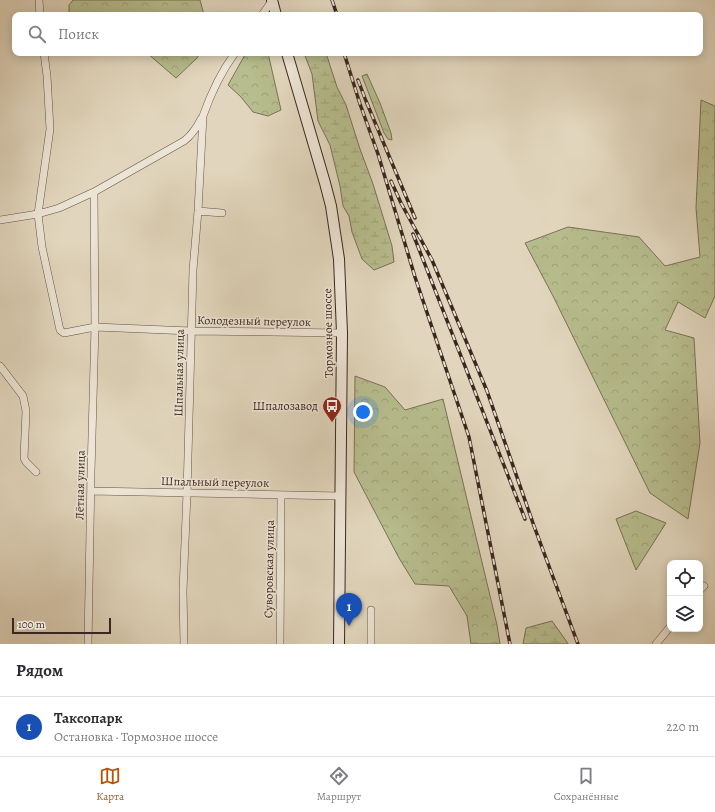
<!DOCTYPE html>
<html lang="ru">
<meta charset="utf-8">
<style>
body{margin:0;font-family:Alegreya,serif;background:#f7f7f7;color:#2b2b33}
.controls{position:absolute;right:12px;bottom:12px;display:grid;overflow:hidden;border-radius:8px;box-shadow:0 2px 10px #0003}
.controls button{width:36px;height:36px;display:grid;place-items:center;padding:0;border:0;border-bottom:1px solid #e1e1e2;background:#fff;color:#2b2b33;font:20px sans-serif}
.scale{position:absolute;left:12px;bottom:10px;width:99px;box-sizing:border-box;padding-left:4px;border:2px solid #3b271f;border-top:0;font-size:11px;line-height:14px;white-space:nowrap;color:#3b271f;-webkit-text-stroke:3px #ece4d4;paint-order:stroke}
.you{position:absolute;left:363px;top:412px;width:14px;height:14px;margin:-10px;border:3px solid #fff;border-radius:50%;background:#1a73e8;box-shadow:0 0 0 6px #1a73e833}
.badge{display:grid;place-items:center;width:26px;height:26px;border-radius:50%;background:#b45309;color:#fff;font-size:13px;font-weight:700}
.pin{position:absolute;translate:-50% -33px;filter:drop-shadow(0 1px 2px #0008)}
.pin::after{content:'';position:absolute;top:21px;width:14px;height:12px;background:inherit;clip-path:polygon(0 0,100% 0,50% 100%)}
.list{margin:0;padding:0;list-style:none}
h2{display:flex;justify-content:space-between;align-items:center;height:52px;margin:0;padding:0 16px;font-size:17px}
h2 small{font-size:13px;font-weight:400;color:#7c7c81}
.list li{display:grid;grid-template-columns:26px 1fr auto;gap:12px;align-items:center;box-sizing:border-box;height:60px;padding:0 16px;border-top:1px solid #e1e1e2}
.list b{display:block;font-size:15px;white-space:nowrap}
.list p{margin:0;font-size:13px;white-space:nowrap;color:#7c7c81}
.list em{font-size:13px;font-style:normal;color:#7c7c81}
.icon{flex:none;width:22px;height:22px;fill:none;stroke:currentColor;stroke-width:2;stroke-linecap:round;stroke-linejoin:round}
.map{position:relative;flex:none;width:715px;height:644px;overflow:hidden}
.search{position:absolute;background:#fff;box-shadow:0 2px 10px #0003;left:12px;right:12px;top:12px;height:44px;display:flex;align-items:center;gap:10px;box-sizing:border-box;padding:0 14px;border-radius:8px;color:#7c7c81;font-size:15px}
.sheet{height:112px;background:#fff}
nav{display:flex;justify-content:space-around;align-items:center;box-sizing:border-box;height:56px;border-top:1px solid #e1e1e2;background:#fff;font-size:11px;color:#7c7c81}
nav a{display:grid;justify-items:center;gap:2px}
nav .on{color:#b45309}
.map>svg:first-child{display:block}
.forest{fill:url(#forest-crowns);stroke:#797256}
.wetland{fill:url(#wetland-marsh);stroke:#797256}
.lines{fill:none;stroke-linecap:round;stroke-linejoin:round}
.street-casing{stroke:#645346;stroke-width:8}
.secondary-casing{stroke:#3b271f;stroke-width:12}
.street{stroke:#ece4d4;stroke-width:7}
.secondary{stroke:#ece4d4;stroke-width:10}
.rail-casing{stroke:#3b271f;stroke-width:3.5}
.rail{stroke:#ece4d4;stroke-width:2;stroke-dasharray:6;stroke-linecap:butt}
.labels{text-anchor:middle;stroke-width:3;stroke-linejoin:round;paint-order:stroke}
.street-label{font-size:12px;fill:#3b271f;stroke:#ece4d4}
.poi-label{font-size:12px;fill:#3b271f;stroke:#ece4d4;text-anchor:end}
</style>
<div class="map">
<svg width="715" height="644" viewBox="0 0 715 644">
<defs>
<pattern id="forest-crowns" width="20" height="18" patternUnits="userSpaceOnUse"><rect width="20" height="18" fill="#b7bd8e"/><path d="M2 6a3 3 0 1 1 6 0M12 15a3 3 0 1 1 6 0" fill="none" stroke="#9ea27a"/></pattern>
<pattern id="wetland-marsh" width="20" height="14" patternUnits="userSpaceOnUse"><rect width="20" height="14" fill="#b7bd8e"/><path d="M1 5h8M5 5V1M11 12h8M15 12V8" fill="none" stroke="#9ea27a"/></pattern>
</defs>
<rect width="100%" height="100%" fill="#e1d6bd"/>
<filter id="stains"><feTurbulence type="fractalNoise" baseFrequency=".005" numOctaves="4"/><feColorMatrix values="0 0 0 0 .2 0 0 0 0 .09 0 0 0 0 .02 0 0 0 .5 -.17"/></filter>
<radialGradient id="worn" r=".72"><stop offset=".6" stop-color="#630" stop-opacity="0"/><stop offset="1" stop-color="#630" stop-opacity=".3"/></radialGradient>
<path class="forest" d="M73,0h127l4,15h-135v-10z
M147,53h53l-3,5 -21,20z
M246,53h22l13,57 -13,6 -15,-4 -12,-15 -13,-12z
M367,74l13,29 11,30 1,7 -4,-1 -4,-6 -22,-57z
M701,100l14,6v190l-10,22 -27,-16 -13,28 29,8 6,105 -12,76 -38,-26 -97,-197 -28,-53 43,-16 71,10 26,29 35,-9 -4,-49z
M355,376l30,11 20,23 38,-11 54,226 3,19h-29l-4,-28 -18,-30 -34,-2 -16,-26 -45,-86z
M636,511l30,12 -30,47 -20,-51z"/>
<path class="wetland" d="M304,53h22l11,34 9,18 14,44 13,35 19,62 2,16 -20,8 -12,-11 -10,-27 -3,-16 -6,-10 -3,-20 -10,-41 -12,-24 -6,-47z
M552,621l15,21 1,2h-45l3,-16z"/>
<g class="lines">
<defs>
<path id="street" d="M39,0l1,15
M262,15l10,-14
M44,53l3,23 3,53 -12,85 4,33 18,83 4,3 31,-6 96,4 151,2
M198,211l24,2
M0,220l38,-6 21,-6 35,-16 90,-51c8,-6 12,-12 17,-22
M0,366l23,30 3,15 -2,47 2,4 10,10
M91,491l249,5
M700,590l4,-4
M371,610v34
M88,644l3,-172 4,-145 -1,-135
M184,644l-1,-53 4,-98 6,-223 5,-59 5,-95c8,-23 18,-44 32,-63
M280,644l1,-149
M656,644l14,-17"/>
<path id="secondary" d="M272,0l4,15
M287,53l38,130 6,23 8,53 3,74 -3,311"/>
</defs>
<use href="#street" class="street-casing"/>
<use href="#secondary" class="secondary-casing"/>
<use href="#street" class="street"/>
<use href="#secondary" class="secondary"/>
<defs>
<path id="rail" d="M332,0l5,15
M344,53l16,51 18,50 37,123 54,160 41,207
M358,80l8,21 49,117
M391,181l10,22 31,57 55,131 47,135 44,118
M413,234l112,285"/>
</defs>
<use href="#rail" class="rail-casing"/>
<use href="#rail" class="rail"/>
</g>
<defs>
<symbol id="bus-pin" viewBox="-11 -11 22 30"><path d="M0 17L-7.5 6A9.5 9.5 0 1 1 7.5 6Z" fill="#8f2418" stroke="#ece4d4"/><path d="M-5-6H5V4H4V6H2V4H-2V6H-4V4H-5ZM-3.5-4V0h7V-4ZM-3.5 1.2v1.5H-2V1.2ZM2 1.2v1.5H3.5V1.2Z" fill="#fff"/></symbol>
</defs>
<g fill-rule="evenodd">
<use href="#bus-pin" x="321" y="395" width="22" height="30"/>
</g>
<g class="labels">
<g class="street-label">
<text transform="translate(254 321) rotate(1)" y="4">Колодезный переулок</text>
<text transform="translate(328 333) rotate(-91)" y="4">Тормозное шоссе</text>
<text transform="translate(179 373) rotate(-89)" y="4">Шпальная улица</text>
<text transform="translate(215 482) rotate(1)" y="4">Шпальный переулок</text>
<text transform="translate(80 485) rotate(-89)" y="4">Лётная улица</text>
<text transform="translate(269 569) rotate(-89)" y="4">Суворовская улица</text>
</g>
<g class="poi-label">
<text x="318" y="410">Шпалозавод</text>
</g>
</g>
<rect width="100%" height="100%" filter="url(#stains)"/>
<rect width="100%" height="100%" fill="url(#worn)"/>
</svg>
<div class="controls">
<button><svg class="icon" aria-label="locate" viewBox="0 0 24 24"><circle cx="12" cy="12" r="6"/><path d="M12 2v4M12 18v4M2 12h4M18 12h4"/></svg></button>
<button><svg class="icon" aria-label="layers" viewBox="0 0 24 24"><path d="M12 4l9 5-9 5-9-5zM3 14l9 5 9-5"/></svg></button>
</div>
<div class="scale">100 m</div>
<div class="you"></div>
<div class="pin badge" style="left:349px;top:626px;background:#1a4fb4">1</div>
<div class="search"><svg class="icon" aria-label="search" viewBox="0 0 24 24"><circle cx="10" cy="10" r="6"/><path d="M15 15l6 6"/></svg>Поиск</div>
</div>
<section class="sheet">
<h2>Рядом<small></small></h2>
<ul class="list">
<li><span class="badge" style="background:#1a4fb4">1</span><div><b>Таксопарк</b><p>Остановка · Тормозное шоссе</p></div><em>220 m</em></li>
</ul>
</section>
<nav>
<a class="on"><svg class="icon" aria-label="map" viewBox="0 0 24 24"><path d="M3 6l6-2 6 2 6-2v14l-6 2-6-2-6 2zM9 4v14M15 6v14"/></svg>Карта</a>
<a><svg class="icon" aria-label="directions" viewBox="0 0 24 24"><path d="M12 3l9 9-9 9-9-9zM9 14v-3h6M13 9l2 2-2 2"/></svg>Маршрут</a>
<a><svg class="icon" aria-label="saved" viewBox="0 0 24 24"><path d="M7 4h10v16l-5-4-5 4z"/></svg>Сохранённые</a>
</nav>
